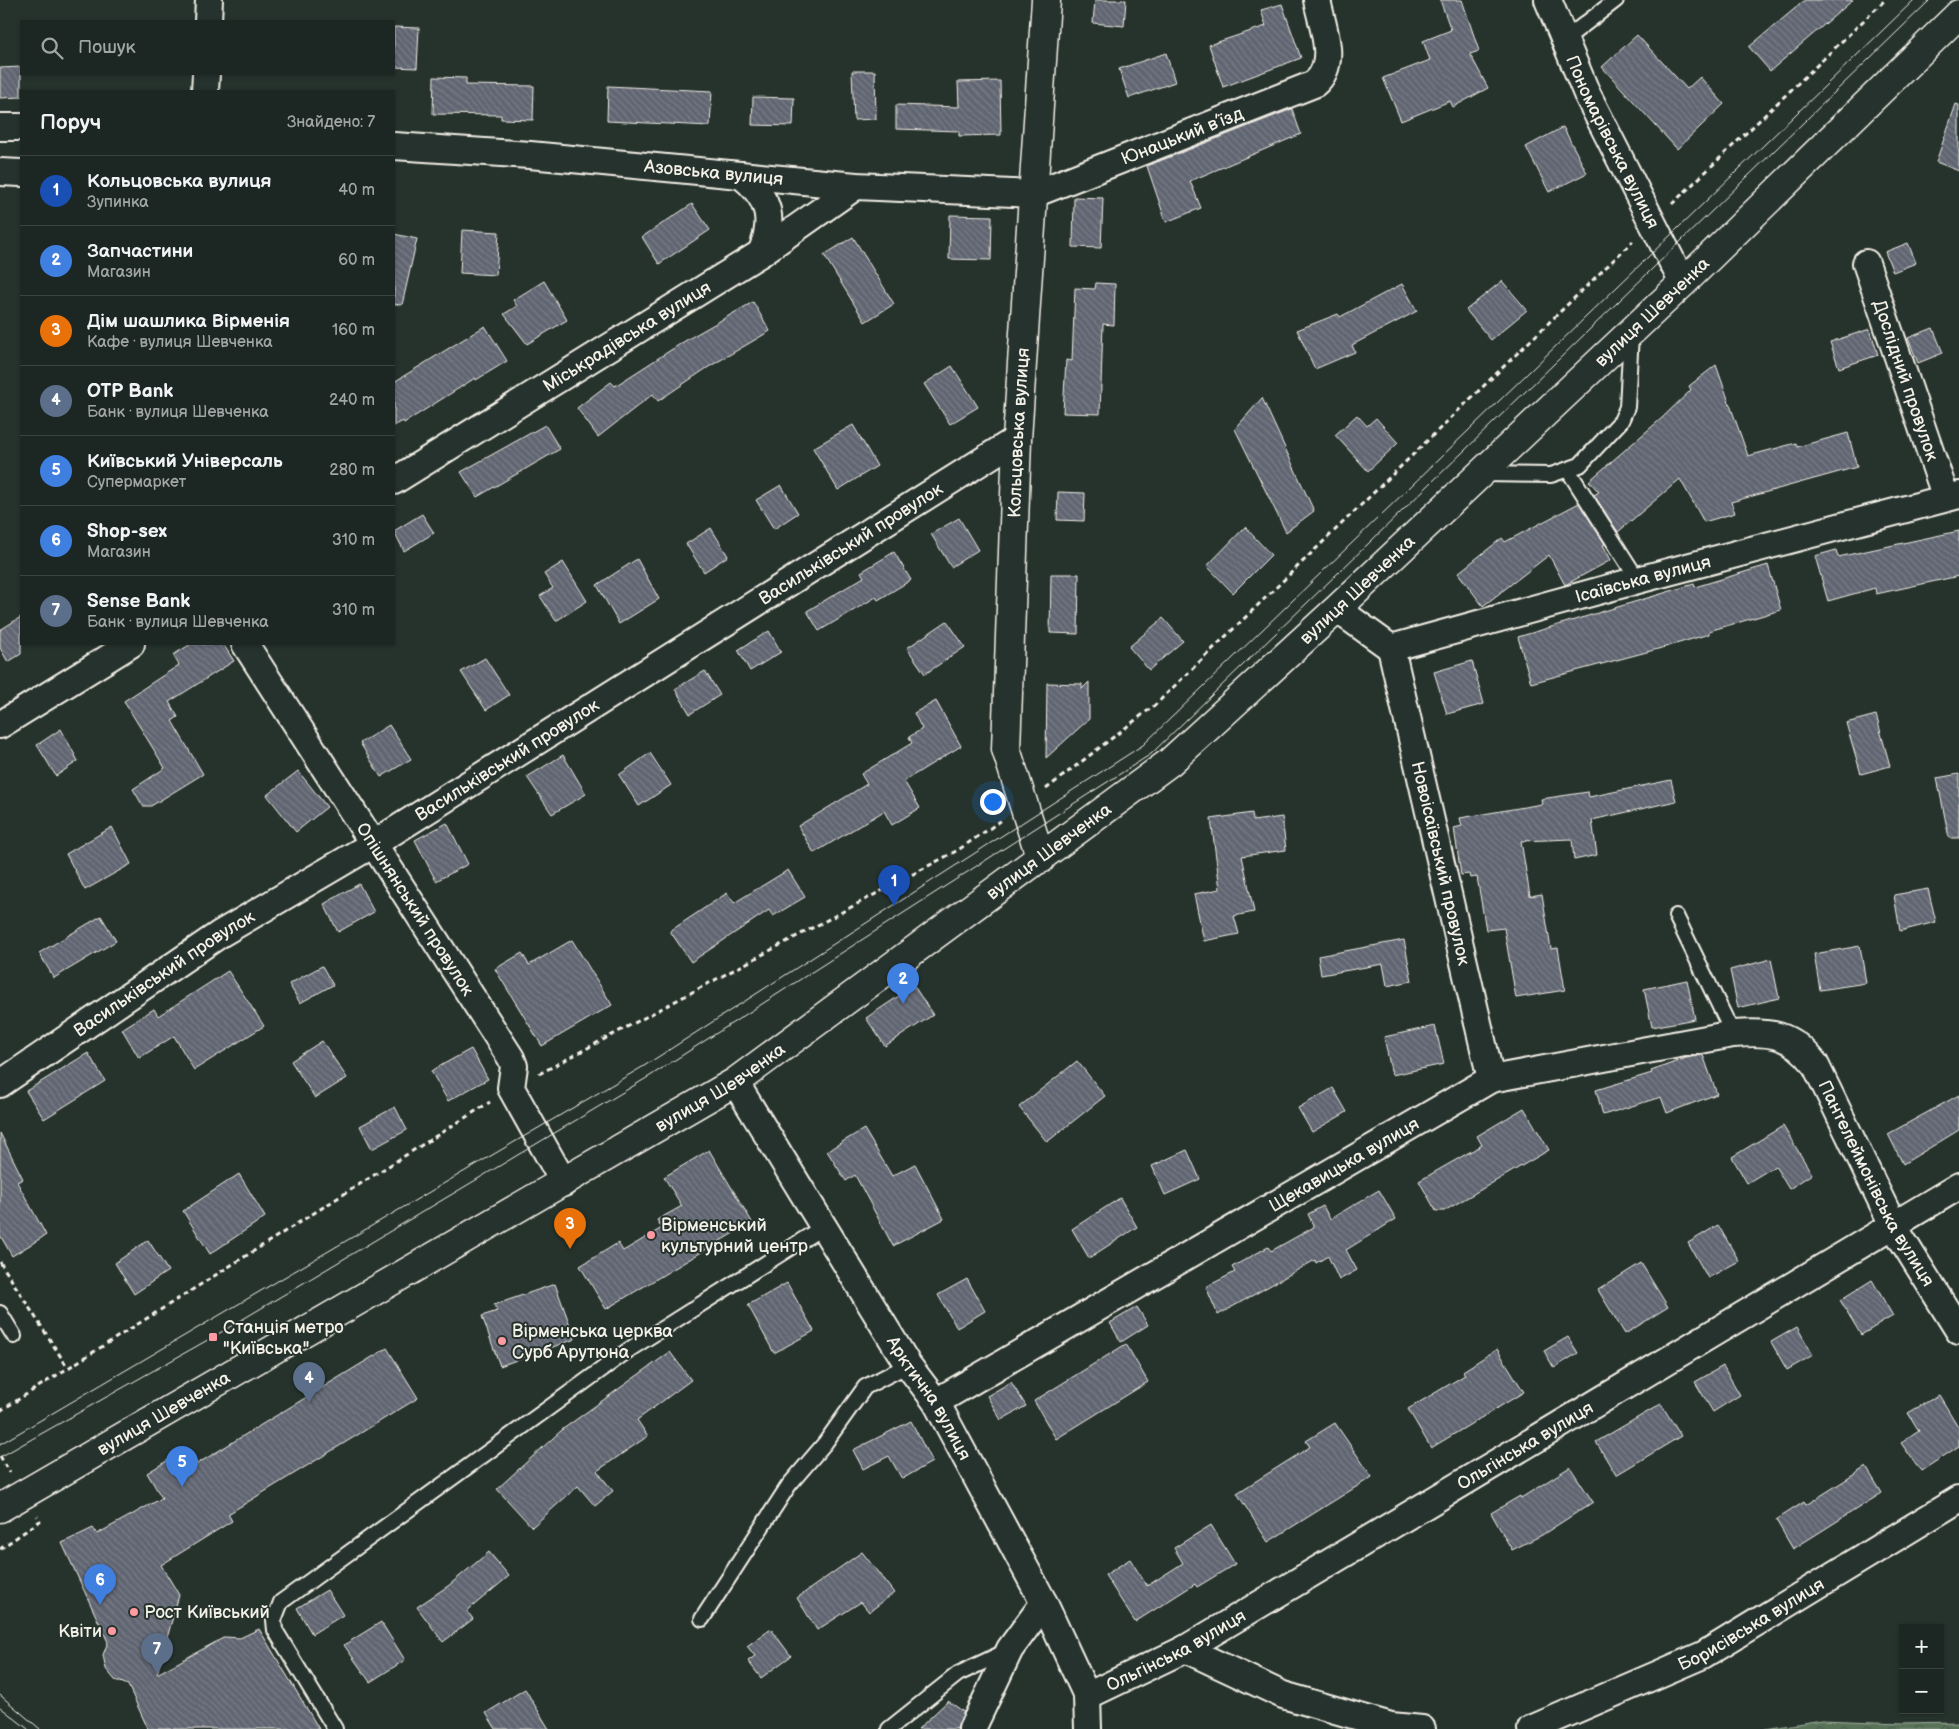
<!DOCTYPE html>
<html lang="uk">
<meta charset="utf-8">
<style>
body{margin:0;font-family:"Balsamiq Sans",sans-serif;background:#252e2a;color:#f1f3f6}
.controls{position:absolute;right:15px;bottom:15px;display:grid;overflow:hidden;border-radius:0px;box-shadow:0 1px 4px #0004}
.controls button{width:45px;height:45px;display:grid;place-items:center;padding:0;border:0;border-bottom:1px solid #3a4340;background:#1c2622;color:#f1f3f6;font:25px sans-serif}
.you{position:absolute;left:992px;top:801px;width:18px;height:18px;margin:-12px;border:4px solid #fff;border-radius:50%;background:#1a73e8;box-shadow:0 0 0 8px #1a73e833}
.badge{display:grid;place-items:center;width:32px;height:32px;border-radius:50%;background:#8c9099;color:#fff;font-size:16px;font-weight:700}
.pin{position:absolute;translate:-50% -41px;filter:drop-shadow(0 1px 2px #0008)}
.pin::after{content:'';position:absolute;top:26px;width:18px;height:15px;background:inherit;clip-path:polygon(0 0,100% 0,50% 100%)}
.list{margin:0;padding:0;list-style:none}
h2{display:flex;justify-content:space-between;align-items:center;height:65px;margin:0;padding:0 20px;font-size:21px}
h2 small{font-size:16px;font-weight:400;color:#a0a5a5}
.list li{display:grid;grid-template-columns:32px 1fr auto;gap:15px;align-items:center;box-sizing:border-box;height:70px;padding:0 20px;border-top:1px solid #3a4340}
.list b{display:block;font-size:19px;white-space:nowrap}
.list p{margin:0;font-size:16px;white-space:nowrap;color:#a0a5a5}
.list em{font-size:16px;font-style:normal;color:#a0a5a5}
.icon{flex:none;width:28px;height:28px;fill:none;stroke:currentColor;stroke-width:2;stroke-linecap:round;stroke-linejoin:round}
.map{position:relative;flex:none;width:1959px;height:1729px;overflow:hidden}
.search{position:absolute;background:#1c2622;box-shadow:0 1px 4px #0004;left:20px;top:20px;width:375px;height:55px;display:flex;align-items:center;gap:12px;box-sizing:border-box;padding:0 18px;border-radius:0px;color:#a0a5a5;font-size:19px}
.panel{position:absolute;background:#1c2622;box-shadow:0 1px 4px #0004;left:20px;top:90px;width:375px;height:555px;border-radius:0px}
.map>svg:first-child{display:block}
.forest{fill:url(#forest-crowns);stroke:#a6b2a0}
.building{fill:url(#building-back-hatch);stroke:#f4f1e8}
.lines{fill:none;stroke-linecap:round;stroke-linejoin:round}
.lane-casing{stroke:#f4f1e8;stroke-width:18}
.street-casing{stroke:#f4f1e8;stroke-width:30}
.secondary-casing{stroke:#f4f1e8;stroke-width:31}
.primary-casing{stroke:#f4f1e8;stroke-width:31}
.path{stroke:#f4f1e8;stroke-width:3;stroke-dasharray:5 4;stroke-linecap:butt}
.lane{stroke:#26332d;stroke-width:14}
.street{stroke:#26332d;stroke-width:26}
.secondary{stroke:#26332d;stroke-width:28}
.primary{stroke:#26332d;stroke-width:28}
.tram{stroke:#f4f1e8;stroke-width:1}
.poi-dot{fill:#ff9aa2;stroke:#26332d;stroke-width:2}
.labels{text-anchor:middle;stroke-width:4;stroke-linejoin:round;paint-order:stroke}
.street-label{font-size:18px;fill:#f4f1e8;stroke:#26332d}
.poi-label{font-size:18px;fill:#f4f1e8;stroke:#26332d;text-anchor:start}
</style>
<div class="map">
<svg width="1959" height="1729" viewBox="0 0 1959 1729">
<defs>
<pattern id="forest-crowns" width="20" height="18" patternUnits="userSpaceOnUse" patternTransform="scale(1.25)"><rect width="20" height="18" fill="#587359"/><path d="M2 6a3 3 0 1 1 6 0M12 15a3 3 0 1 1 6 0" fill="none" stroke="#505b4f"/></pattern>
<pattern id="building-back-hatch" width="6" height="6" patternUnits="userSpaceOnUse" patternTransform="scale(1.25)"><rect width="6" height="6" fill="#616572"/><path d="M-1 5l2 2M0 0l6 6M5-1l2 2" fill="none" stroke="#787c86"/></pattern>
</defs>
<rect width="100%" height="100%" fill="#26332d"/>
<filter id="ink" filterUnits="userSpaceOnUse"><feTurbulence type="fractalNoise" baseFrequency=".02" numOctaves="2"/><feDisplacementMap in="SourceGraphic" scale="10" xChannelSelector="R" yChannelSelector="G"/><feConvolveMatrix kernelMatrix="1 2 1 2 8 2 1 2 1" color-interpolation-filters="sRGB"/></filter>
<g filter="url(#ink)">
<path class="forest" d="M1822,1720l80,3 57,-1v7h-194z"/>
<path class="building" d="M1095,0h31l-2,26 -31,-3z
M1440,0h22l17,51 -9,3 18,34 -35,19 -3,-6 -49,20 -18,-43 47,-18 -7,-19 28,-11z
M1805,0h48l-83,71 -21,-24z
M1282,4l19,54 -78,29 -14,-42 57,-19 -5,-16z
M394,27l25,1 -2,40 -23,-1z
M1637,35l50,54 13,-12 24,27 -47,45 -75,-82z
M1166,53l9,29 -46,16 -10,-29z
M21,67v30l-21,1v-30z
M852,71h23l1,48 -22,1z
M434,77l32,1v7l68,1 -1,34 -32,-1v-4l-68,-1z
M1000,81l1,54 -42,1v-5l-63,-2v-24l63,2 -1,-25z
M608,86l104,5 -2,35 -103,-5z
M753,97l41,1 -1,28 -41,-1z
M1956,104l3,1v66l-23,-9z
M1292,109l9,25 -111,47 11,27 -35,14 -19,-56z
M1563,127l24,46 -38,19 -23,-45z
M1074,197l29,1 -2,50 -28,-1z
M692,204l18,26 -51,34 -17,-27z
M950,215l42,1 -1,44 -42,-1z
M462,230l37,2 -3,43 -36,-2z
M394,234l23,5 -15,66 -8,-1z
M853,237l41,67 -29,18 -41,-67z
M1908,243l8,20 -23,9 -8,-20z
M544,281l23,39 -40,24 -23,-30 13,-8 -4,-6z
M1502,281l25,29 -36,30 -25,-30z
M1096,283l19,1 -1,41 -11,-1 -3,90 -37,-1 3,-53 6,1 3,-73 20,1z
M1402,284l15,27 -65,34 3,7 -40,17 -18,-39 41,-16 2,3z
M753,302l17,29 -63,37 -49,33 -5,-7 -55,43 -21,-29 34,-26 4,4 73,-47z
M485,326l22,35 -31,19 -1,-2 -71,45 -1,-2 -9,5v-44z
M1933,328l10,25 -25,10 -10,-25z
M1870,329l8,26 -39,13 -9,-26z
M1716,365l32,91 48,-13 1,4 51,-14 9,34 -126,35 4,11 -31,9 -24,-43 -62,53 -24,-37 5,-3 -10,-11 73,-63 29,-28 -2,-4z
M952,366l26,41 -28,17 -26,-40z
M1262,398l52,113 -28,21 -51,-103z
M1357,415l10,11 9,-8 22,25 -30,28 -33,-36z
M545,425l15,24 -83,48 -16,-25z
M853,425l24,41 -39,24 -25,-42z
M781,485l17,28 -24,16 -18,-29z
M1058,492l27,1 -1,28 -27,-1z
M1579,503l26,41 -2,1 8,15 -46,25 -16,-30 -66,51 -25,-33 44,-35 3,4z
M422,514l12,19 -30,18 -10,-20z
M959,518l19,32 -27,17 -20,-33z
M1245,527l26,28 -38,38 -26,-27z
M711,528l17,28 -24,16 -18,-28z
M1959,531v45l-83,18 -1,-6 -47,13 -13,-45 21,-6 2,7z
M894,552l17,28 -33,20 -2,-3 -57,34 -12,-20 57,-34 -3,-5z
M637,559l22,40 -40,25 -22,-39z
M563,562l24,39 -31,20 -16,-25 13,-8 -9,-14z
M1768,565l13,45 -72,21v3l-40,12 -138,37 -13,-46 176,-53 1,3z
M1051,574h28l-1,60 -28,-1z
M21,617v37l-13,8 -8,-14v-18z
M1163,618l20,23 -34,29 -20,-23z
M947,621l18,26 -40,27 -18,-26z
M769,631l12,21 -31,19 -12,-21z
M191,644h32l11,17 -65,41 9,15 -6,4 31,53 -52,32h-8l-10,-17 32,-21 -41,-67 55,-36 -6,-10z
M485,658l24,37 -23,15 -25,-38z
M1472,661l12,43 -37,10 -13,-42z
M705,671l15,24 -30,19 -15,-25z
M1089,682v37l-43,39 1,-75 35,1v5z
M936,701l25,45 -57,35 16,27 -28,17 -8,-14 -70,42 -16,-27 69,-42 -6,-10 51,-31 -3,-6 13,-8 -8,-16z
M1876,715l14,51 -29,8 -15,-51z
M389,725l22,34 -30,18 -21,-34z
M61,729l17,32 -22,15 -19,-31z
M650,753l21,32 -32,21 -20,-31z
M563,755l23,39 -34,20 -25,-37z
M298,771l29,36 -31,25 -29,-37z
M1959,774v64h-10l-12,-60z
M1671,780l5,21 -84,19 5,35 -23,5 -2,-21 -51,2 9,55 12,-2 9,55 7,-1 7,42 -49,8 -12,-70 -18,2 -9,-53 -7,1 -1,-4 -8,1 -7,-47 8,-2 -2,-8 82,-14 -1,-5 47,-7 1,5z
M1252,813l1,8 29,-4 4,33 -44,6 12,56 -20,4 5,18 -35,7 -10,-47 26,-5 -9,-70z
M447,823l21,41 -32,17 -21,-41z
M112,827l19,37 -46,26 -19,-36z
M788,870l17,27 -32,19 -4,-6 -78,52 -21,-31 57,-38 7,10z
M359,884l15,28 -36,20 -14,-28z
M1928,889l8,33 -36,9 -6,-36z
M101,916l15,25 -62,37 -15,-25z
M572,940l40,65 -70,41 -47,-77 27,-16 7,12z
M1404,940l8,41 -25,5 -4,-22 -62,11 -3,-19z
M1860,946l6,37 -46,7 -6,-36z
M1771,959l8,39 -41,10 -8,-38z
M322,966l11,19 -33,18 -11,-19z
M228,971l36,55 -70,44 -20,-34 -35,22 -17,-29 32,-20 4,7z
M1687,980l8,39 -43,8 -8,-38z
M914,986l19,29 -48,31 -19,-28z
M1435,1026l9,38 -52,11 -8,-38z
M322,1041l25,37 -32,20 -24,-37z
M471,1049l17,30 -40,22 -17,-30z
M88,1053l17,28 -61,38 -18,-28z
M1703,1055l14,39 -50,19 -6,-16 -58,18 -7,-25 56,-17 -1,-2 35,-13z
M1077,1061l28,35 -58,46 -28,-35z
M1333,1088l14,24 -35,20 -14,-24z
M1959,1095v35l-56,34 -15,-30z
M395,1107l12,23 -35,19 -12,-23z
M1524,1108l25,42 -105,61h-8l-17,-30 63,-36 -5,-9z
M1783,1126l29,48 -23,15 -14,-23 -28,17 -15,-26z
M864,1129l28,47 23,-12 29,55 -51,27 -38,-71 -9,6 -19,-30z
M0,1133l23,46 -6,3 29,53 -34,21 -12,-21z
M709,1150l43,72 -146,87 -26,-43 38,-23 5,8 39,-23 -5,-8 25,-14 -18,-29z
M1187,1150l13,29 -35,16 -13,-29z
M239,1174l26,43 -55,37 -27,-43z
M1379,1190l17,29 -50,31 11,20 -18,10 -11,-24 -12,7 -1,-3 -97,55 -12,-28 29,-15 -3,-5 36,-20 3,4 43,-24 -6,-13 15,-8 7,13z
M1120,1198l17,29 -48,31 -17,-29z
M1718,1225l21,36 -31,17 -20,-35z
M148,1240l20,31 -34,23 -19,-31z
M1641,1263l27,44 -43,27 -27,-44z
M967,1279l18,32 -28,17 -19,-33z
M1872,1280l21,36 -32,19 -21,-35z
M787,1283l27,48 -40,22 -26,-48z
M555,1284l20,55 -75,27 -18,-50 15,-5 -3,-6z
M1137,1307l11,18 -27,17 -11,-19z
M1797,1327l16,28 -26,15 -16,-28z
M1568,1337l10,16 -24,15 -10,-17z
M1126,1344l22,38 -92,57 -22,-38z
M387,1348l31,50 -190,116 4,7 -71,44 18,30 -22,79 68,-37 15,1 19,-9 60,100h-171l-20,-44 -13,-5 -9,-11 -3,-14 5,-13 -46,-99 31,-15 4,6 65,-36 -15,-25 31,-19 8,12 9,-6 2,4z
M1497,1349l27,43 -93,56 -23,-39 57,-34 -2,-4z
M670,1352l21,28 -54,40 11,16 -51,35 16,20 -18,15 -17,-20 -46,41 -35,-38 66,-60z
M1723,1366l17,29 -27,17 -18,-30z
M1011,1382l15,24 -25,14 -14,-24z
M1939,1395l20,33v18l-38,25 -20,-28 18,-12 -11,-18z
M1661,1404l20,32 -65,39 -20,-33z
M911,1421l21,41 -30,17 -13,-23 -26,13 -10,-19z
M1335,1423l37,54 -104,65 -31,-49 73,-46 -4,-6z
M1570,1467l23,35 -51,33 -30,15 -21,-37 29,-17 1,2z
M1866,1467l16,26 -89,56 -17,-29 28,-18 2,3z
M1211,1525l24,39 -38,23 -2,-3 -60,38 -30,-47 25,-16 17,27 36,-23 -9,-15z
M489,1552l20,24 -42,35 6,8 -30,23 -26,-35 31,-21z
M862,1552l32,41 -25,19 -8,-10 -44,28 -20,-32z
M327,1590l16,25 -31,19 -15,-26z
M381,1622l24,38 -35,22 -26,-37z
M771,1629l20,27 -30,22 -13,-17 7,-5 -8,-10z
M525,1689l24,40h-53l-10,-16z
M948,1701l16,11 -7,17h-39z"/>
<g class="lines">
<defs>
<path id="lane" d="M1564,40l52,-40
M1568,470l70,110
M1482,474l69,1 29,-10 41,-44 6,-14 4,-73
M1676,916l57,118
M0,1313l14,23
M702,1619l87,-134 36,-42 40,-56 43,-22
M335,1729l-60,-99 -1,-10 7,-18 349,-253 193,-122
M889,1729l69,-55 51,-24"/>
<g id="street">
<path id="s1" d="M1548,0l39,94 96,189"/>
<path d="M208,21l1,-21"/>
<path d="M205,91l1,-17"/>
<path d="M0,127h21"/>
<path id="s2" d="M394,146l136,9 326,31 178,8 280,-110c25,-20 8,-58 3,-84"/>
<path d="M0,172l21,1"/>
<path d="M741,175c29,23 34,45 20,78"/>
<path id="s3" d="M1866,263l80,235"/>
<path id="s4" d="M394,481l367,-228 95,-67"/>
<path id="s5" d="M1337,609l54,39 247,-68 321,-85"/>
<path id="s6" d="M245,644l266,414 3,8 -3,22 53,95"/>
<path id="s7" d="M1391,648l100,431"/>
<path d="M0,725l131,-81"/>
<path id="s8" d="M735,1082l173,283 28,37 108,201 43,93 1,33"/>
<path id="s9" d="M0,1084l220,-150 155,-91 642,-404"/>
<path id="s10" d="M936,1402l555,-323 242,-45c37,-3 58,-1 82,30l78,161 66,106"/>
<path d="M1185,1649l98,46 108,31 31,3"/>
<path id="s11" d="M1087,1696l98,-47 774,-463"/>
<path d="M972,1729l38,-80 34,-46"/>
<path id="s12" d="M1531,1729l172,-74 256,-156"/>
</g>
<g id="secondary">
<path id="s13" d="M1041,859l-35,-110 11,-310 29,-439"/>
</g>
<g id="primary">
<path id="s14" d="M0,1508l735,-426 435,-320 167,-153 346,-326 276,-269"/>
</g>
</defs>
<use href="#lane" class="lane-casing"/>
<use href="#street" class="street-casing"/>
<use href="#secondary" class="secondary-casing"/>
<use href="#primary" class="primary-casing"/>
<path class="path" d="M1672,204l213,-204
M1046,789l109,-84 478,-464
M539,1074l419,-224 44,-30
M0,1262l68,106
M0,1411l490,-309
M0,1456l10,17
M0,1549l40,-28 -3,-5"/>
<use href="#lane" class="lane"/>
<use href="#street" class="street"/>
<use href="#secondary" class="secondary"/>
<use href="#primary" class="primary"/>
<path class="tram" d="M0,1444l644,-378 499,-321 771,-745
M0,1457l213,-120 437,-261 501,-322 779,-754
M0,1695l40,34
M0,1707l28,22"/>
</g>
</g>
<g class="poi-dot">
<circle cx="651" cy="1235" r="5"/>
<rect x="208" y="1332" width="10" height="10" rx="2.5"/>
<circle cx="502" cy="1341" r="5"/>
<circle cx="134" cy="1612" r="5"/>
<circle cx="112" cy="1631" r="5"/>
</g>
<g class="labels">
<g class="street-label">
<text dy="6" stroke="none"><textPath href="#s2" startOffset="801">Юнацький в’їзд</textPath></text>
<text dy="6" stroke="none"><textPath href="#s1" startOffset="156">Пономарівська вулиця</textPath></text>
<text dy="6" stroke="none"><textPath href="#s2" startOffset="321">Азовська вулиця</textPath></text>
<text dy="6" stroke="none"><textPath href="#s14" startOffset="2049">вулиця Шевченка</textPath></text>
<text dy="6" stroke="none"><textPath href="#s4" startOffset="274">Міськрадівська вулиця</textPath></text>
<text dy="6" stroke="none"><textPath href="#s3" startOffset="124">Дослідний провулок</textPath></text>
<text dy="6" stroke="none"><textPath href="#s13" startOffset="432">Кольцовська вулиця</textPath></text>
<text dy="6" stroke="none"><textPath href="#s9" startOffset="1008">Васильківський провулок</textPath></text>
<text dy="6" stroke="none"><textPath href="#s5" startOffset="328">Ісаївська вулиця</textPath></text>
<text dy="6" stroke="none"><textPath href="#s14" startOffset="1644">вулиця Шевченка</textPath></text>
<text dy="6" stroke="none"><textPath href="#s9" startOffset="602">Васильківський провулок</textPath></text>
<text dy="6" stroke="none"><textPath href="#s14" startOffset="1239">вулиця Шевченка</textPath></text>
<text dy="6" stroke="none"><textPath href="#s7" startOffset="221">Новоісаївський провулок</textPath></text>
<text dy="6" stroke="none"><textPath href="#s6" startOffset="315">Опішнянський провулок</textPath></text>
<text dy="6" stroke="none"><textPath href="#s9" startOffset="198">Васильківський провулок</textPath></text>
<text dy="6" stroke="none"><textPath href="#s14" startOffset="834">вулиця Шевченка</textPath></text>
<text dy="6" stroke="none"><textPath href="#s10" startOffset="472">Щекавицька вулиця</textPath></text>
<text dy="6" stroke="none"><textPath href="#s10" startOffset="1115">Пантелеймонівська вулиця</textPath></text>
<text dy="6" stroke="none"><textPath href="#s8" startOffset="371">Арктична вулиця</textPath></text>
<text dy="6" stroke="none"><textPath href="#s14" startOffset="189">вулиця Шевченка</textPath></text>
<text dy="6" stroke="none"><textPath href="#s11" startOffset="505">Ольгінська вулиця</textPath></text>
<text dy="6" stroke="none"><textPath href="#s12" startOffset="244">Борисівська вулиця</textPath></text>
<text dy="6" stroke="none"><textPath href="#s11" startOffset="100">Ольгінська вулиця</textPath></text>
</g>
<g class="poi-label">
<text x="661" y="1231">Вірменський<tspan x="661" dy="21">культурний центр</tspan></text>
<text x="223" y="1333">Станція метро<tspan x="223" dy="21">"Київська"</tspan></text>
<text x="512" y="1337">Вірменська церква<tspan x="512" dy="21">Сурб Арутюна</tspan></text>
<text x="144" y="1618">Рост Київський</text>
<text x="102" y="1637" text-anchor="end">Квіти</text>
</g>
</g>
</svg>
<div class="controls">
<button>+</button>
<button>−</button>
</div>
<div class="you"></div>
<div class="pin badge" style="left:894px;top:906px;background:#1a4fb4">1</div>
<div class="pin badge" style="left:903px;top:1004px;background:#3f7fe0">2</div>
<div class="pin badge" style="left:570px;top:1249px;background:#e8710a">3</div>
<div class="pin badge" style="left:309px;top:1403px;background:#5c6f8a">4</div>
<div class="pin badge" style="left:182px;top:1487px;background:#3f7fe0">5</div>
<div class="pin badge" style="left:100px;top:1605px;background:#3f7fe0">6</div>
<div class="pin badge" style="left:157px;top:1674px;background:#5c6f8a">7</div>
<div class="search"><svg class="icon" aria-label="search" viewBox="0 0 24 24"><circle cx="10" cy="10" r="6"/><path d="M15 15l6 6"/></svg>Пошук</div>
<section class="panel">
<h2>Поруч<small>Знайдено: 7</small></h2>
<ul class="list">
<li><span class="badge" style="background:#1a4fb4">1</span><div><b>Кольцовська вулиця</b><p>Зупинка</p></div><em>40 m</em></li>
<li><span class="badge" style="background:#3f7fe0">2</span><div><b>Запчастини</b><p>Магазин</p></div><em>60 m</em></li>
<li><span class="badge" style="background:#e8710a">3</span><div><b>Дім шашлика Вірменія</b><p>Кафе · вулиця Шевченка</p></div><em>160 m</em></li>
<li><span class="badge" style="background:#5c6f8a">4</span><div><b>OTP Bank</b><p>Банк · вулиця Шевченка</p></div><em>240 m</em></li>
<li><span class="badge" style="background:#3f7fe0">5</span><div><b>Київський Універсаль</b><p>Супермаркет</p></div><em>280 m</em></li>
<li><span class="badge" style="background:#3f7fe0">6</span><div><b>Shop-sex</b><p>Магазин</p></div><em>310 m</em></li>
<li><span class="badge" style="background:#5c6f8a">7</span><div><b>Sense Bank</b><p>Банк · вулиця Шевченка</p></div><em>310 m</em></li>
</ul>
</section>
</div>
